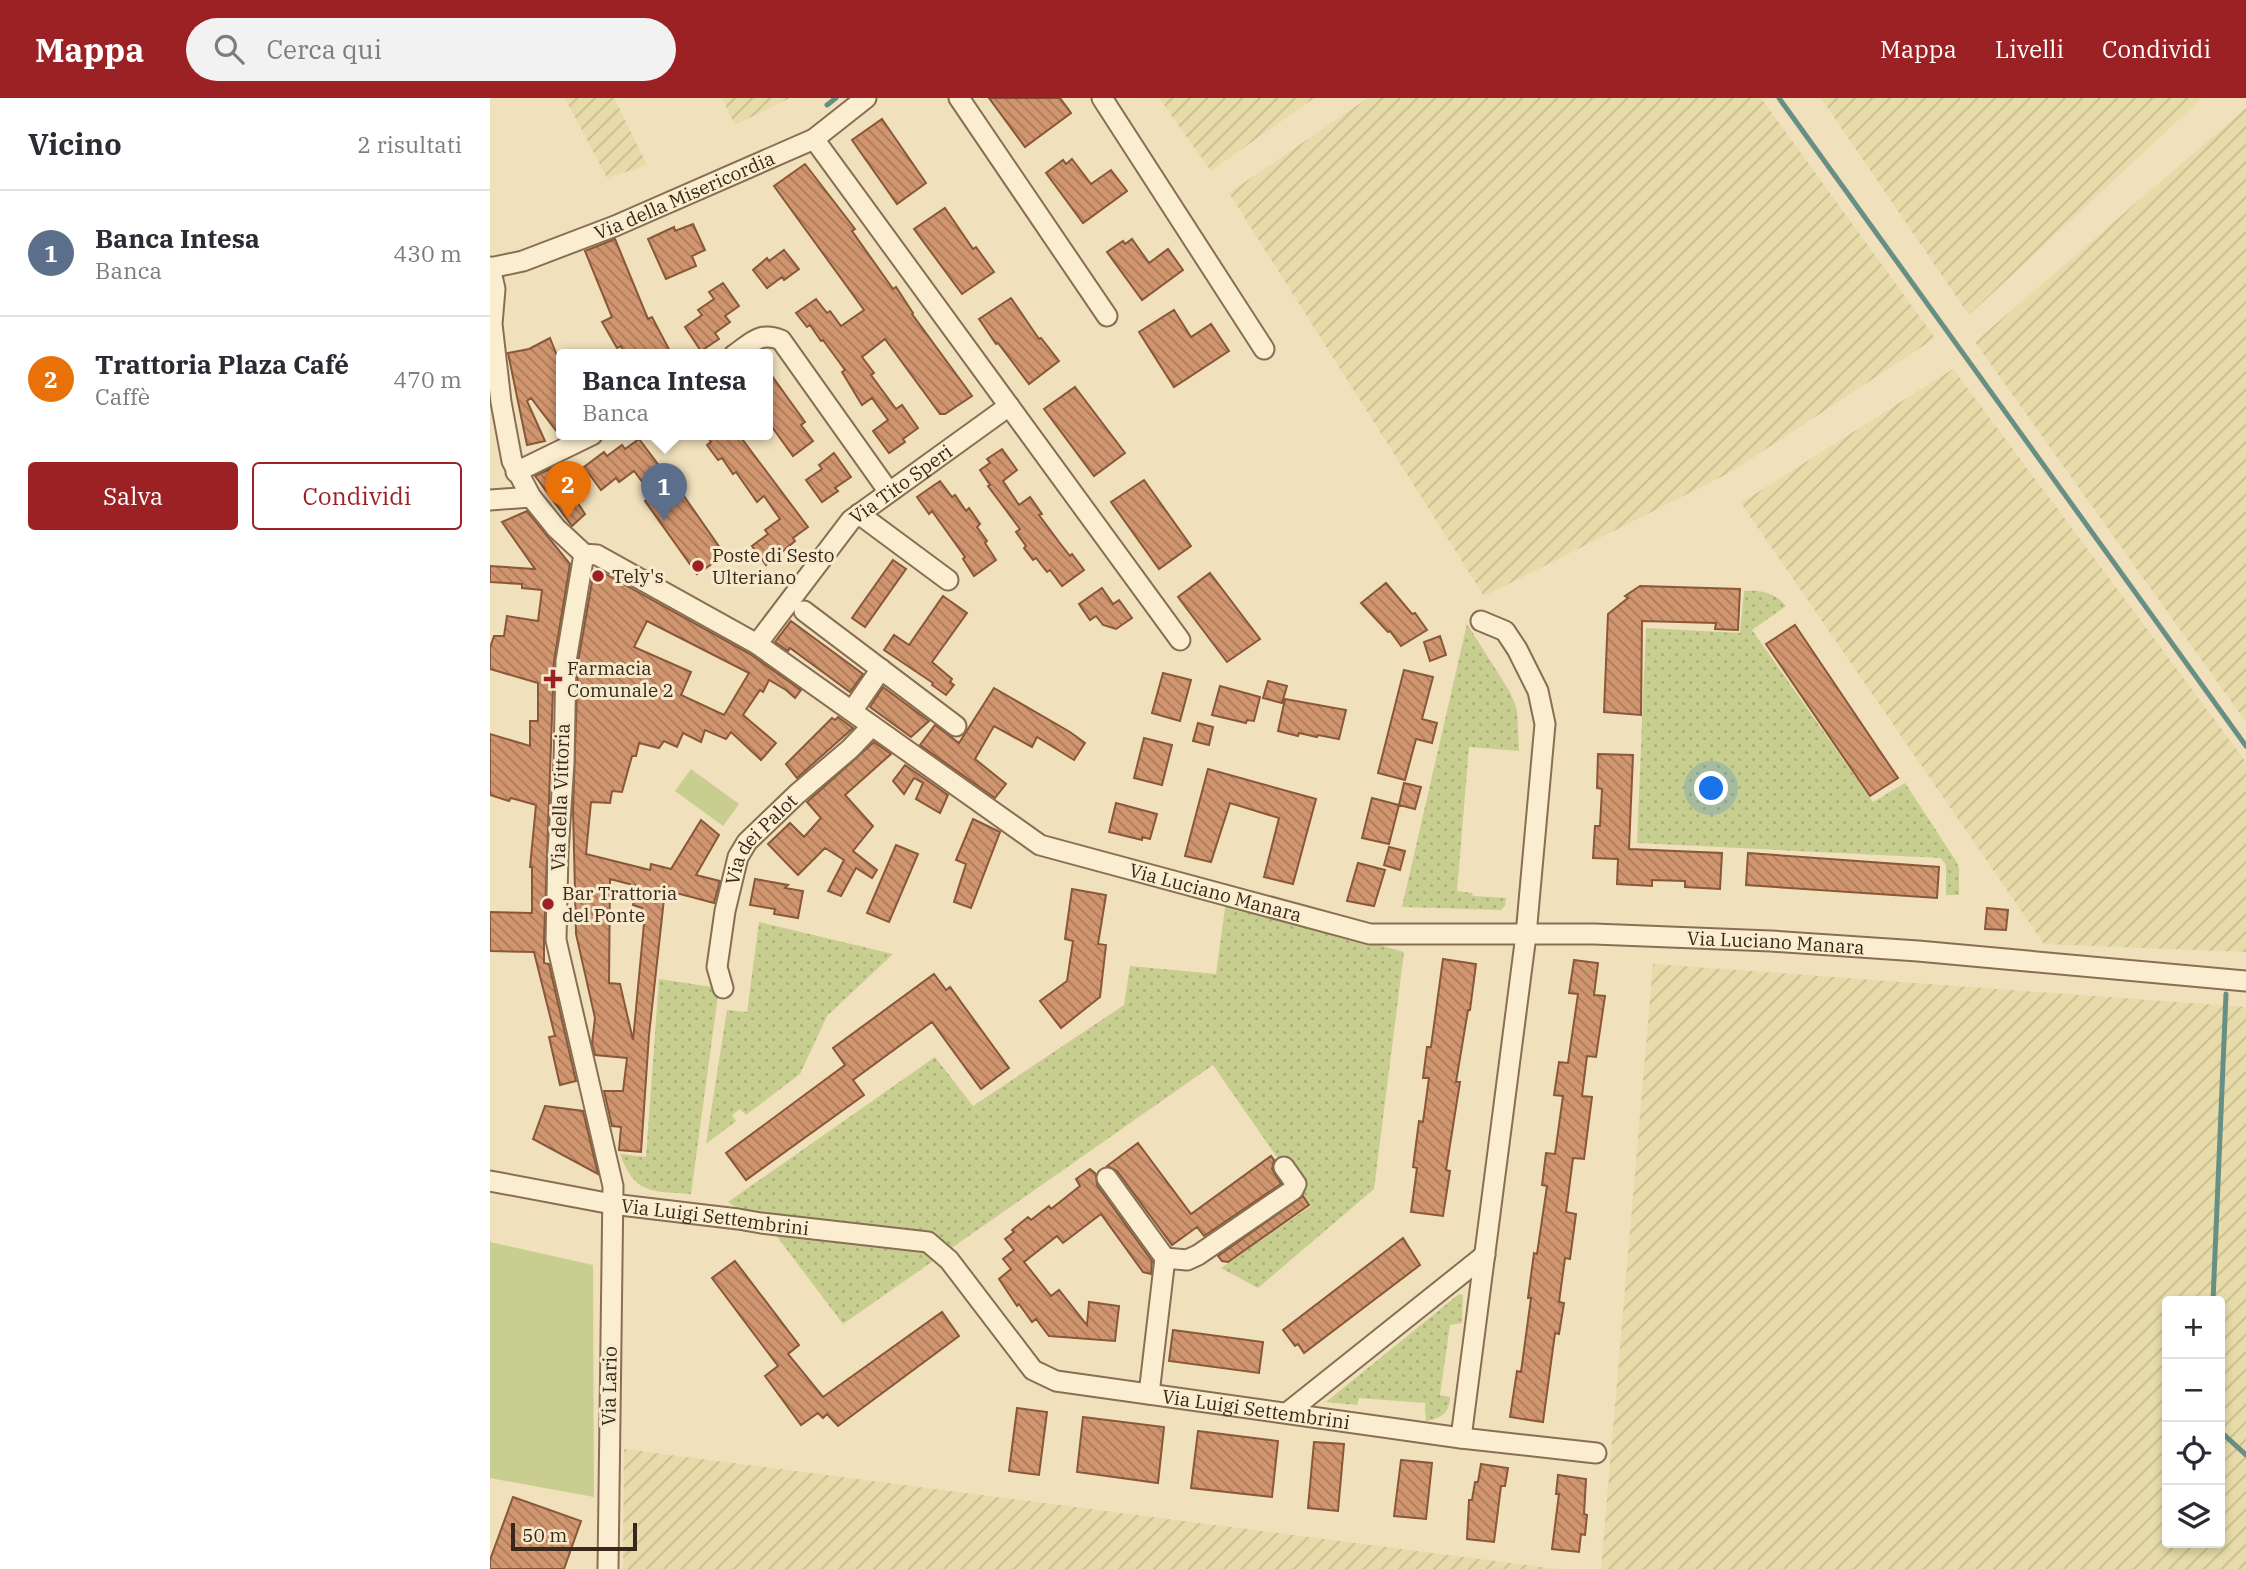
<!DOCTYPE html>
<html lang="it">
<meta charset="utf-8">
<style>
body{margin:0;font-family:"IBM Plex Serif",serif;background:#f2f2f3;color:#2b2b33}
.controls{position:absolute;right:21px;bottom:21px;display:grid;overflow:hidden;border-radius:7px;box-shadow:0 4px 10px #0003}
.controls button{width:63px;height:63px;display:grid;place-items:center;padding:0;border:0;border-bottom:2px solid #e1e1e2;background:#fff;color:#2b2b33;font:35px sans-serif}
.scale{position:absolute;left:21px;bottom:18px;width:126px;box-sizing:border-box;padding-left:7px;border:4px solid #37281a;border-top:0;font-size:19px;line-height:24px;white-space:nowrap;color:#37281a;-webkit-text-stroke:5px #f7eacc;paint-order:stroke}
.you{position:absolute;left:1222px;top:691px;width:24px;height:24px;margin:-18px;border:5px solid #fff;border-radius:50%;background:#1a73e8;box-shadow:0 0 0 10px #1a73e833}
.badge{display:grid;place-items:center;width:46px;height:46px;border-radius:50%;background:#9b2124;color:#fff;font-size:23px;font-weight:700}
.pin{position:absolute;translate:-50% -58px;filter:drop-shadow(0 2px 4px #0008)}
.pin::after{content:'';position:absolute;top:37px;width:24px;height:21px;background:inherit;clip-path:polygon(0 0,100% 0,50% 100%)}
.popup{position:absolute;left:66px;top:251px;width:217px;height:91px;box-sizing:border-box;display:grid;place-content:center;border-radius:7px;background:#fff;filter:drop-shadow(0 2px 5px #0005);font-size:23px;white-space:nowrap;color:#7c7c81}
.popup b{font-size:26px;color:#2b2b33}
.popup::after{content:'';position:absolute;left:50%;top:100%;margin-left:-14px;border:14px solid transparent;border-top-color:#fff}
.list{margin:0;padding:0;list-style:none}
h2{display:flex;justify-content:space-between;align-items:center;height:91px;margin:0;padding:0 28px;font-size:30px}
h2 small{font-size:23px;font-weight:400;color:#7c7c81}
.list li{display:grid;grid-template-columns:46px 1fr auto;gap:21px;align-items:center;box-sizing:border-box;height:126px;padding:0 28px;border-top:2px solid #e1e1e2}
.list b{display:block;font-size:26px;white-space:nowrap}
.list p{margin:0;font-size:23px;white-space:nowrap;color:#7c7c81}
.list em{font-size:23px;font-style:normal;color:#7c7c81}
.actions{display:flex;gap:14px;padding:21px 28px}
.actions a{flex:1;padding:16px 0;border:2px solid #9b2124;border-radius:7px;text-align:center;font-size:24px;color:#9b2124}
.actions .main{background:#9b2124;color:#fff}
.icon{flex:none;width:38px;height:38px;fill:none;stroke:currentColor;stroke-width:2;stroke-linecap:round;stroke-linejoin:round}
.map{position:relative;flex:none;width:1756px;height:1471px;overflow:hidden}
header{display:flex;align-items:center;gap:42px;box-sizing:border-box;height:98px;padding:0 35px;background:#9b2124;color:#fff}
header strong{font-size:33px}
nav{display:flex;gap:38px;margin-inline-start:auto;font-size:24px}
.search{width:490px;height:63px;background:#f2f2f3;display:flex;align-items:center;gap:18px;box-sizing:border-box;padding:0 24px;border-radius:38px;color:#7c7c81;font-size:26px}
main{display:flex}
aside{flex:1;background:#fff}
.map>svg:first-child{display:block}
.farmland{fill:url(#farmland-furrows);fill-rule:evenodd}
.grass{fill:url(#grass-dots)}
.pitch{fill:#c8ce8f}
.lines{fill:none;stroke-linecap:round;stroke-linejoin:round}
.stream{stroke:#678f84;stroke-width:5}
.building{fill:url(#building-back-hatch);stroke:#895739;stroke-width:2;fill-rule:evenodd}
.street-casing{stroke:#886f54;stroke-width:23}
.street{stroke:#fbedcf;stroke-width:19}
.poi-dot{fill:#9b2124;stroke:#f7eacc;stroke-width:2.5}
.labels{text-anchor:middle;stroke-width:6;stroke-linejoin:round;paint-order:stroke}
.street-label{font-size:19px;fill:#37281a;stroke:#f7eacc}
.poi-label{font-size:19px;fill:#37281a;stroke:#f7eacc;text-anchor:start}
</style>
<header>
<strong>Mappa</strong>
<div class="search"><svg class="icon" aria-label="search" viewBox="0 0 24 24"><circle cx="10" cy="10" r="6"/><path d="M15 15l6 6"/></svg>Cerca qui</div>
<nav><a>Mappa</a><a>Livelli</a><a>Condividi</a></nav>
</header>
<main>
<aside>
<h2>Vicino<small>2 risultati</small></h2>
<ul class="list">
<li><span class="badge" style="background:#5c6f8a">1</span><div><b>Banca Intesa</b><p>Banca</p></div><em>430 m</em></li>
<li><span class="badge" style="background:#e8710a">2</span><div><b>Trattoria Plaza Café</b><p>Caffè</p></div><em>470 m</em></li>
</ul>
<div class="actions"><a class="main">Salva</a><a>Condividi</a></div>
</aside>
<div class="map">
<svg width="1756" height="1471" viewBox="0 0 1756 1471">
<defs>
<pattern id="farmland-furrows" width="10" height="10" patternUnits="userSpaceOnUse" patternTransform="scale(1.75)"><rect width="10" height="10" fill="#e6dba9"/><path d="M-1 1l2-2M0 10L10 0M9 11l2-2" fill="none" stroke="#c6bc91"/></pattern>
<pattern id="grass-dots" width="8" height="8" patternUnits="userSpaceOnUse" patternTransform="scale(1.75)"><rect width="8" height="8" fill="#c8ce8f"/><path d="M2 2h.1M6 6h.1" fill="none" stroke="#acb17b" stroke-width="1.8" stroke-linecap="round"/></pattern>
<pattern id="building-back-hatch" width="6" height="6" patternUnits="userSpaceOnUse" patternTransform="scale(1.75)"><rect width="6" height="6" fill="#d1966f"/><path d="M-1 5l2 2M0 0l6 6M5-1l2 2" fill="none" stroke="#aa7a5a"/></pattern>
</defs>
<rect width="100%" height="100%" fill="#f0e0bc"/>
<path class="farmland" d="M75,0h49l33,67 -40,13z
M232,0h68l-55,27z
M669,0h155l-103,73z
M878,0h393l174,240 -204,134 -247,124 -255,-403z
M1331,0h381l-233,217z
M1756,10v614l-271,-380z
M1463,271l293,393v190l-202,-8 -303,-441z
M1163,866l593,43v562h-645zM1677,1203h53v242h-53z
M134,1351l933,120h-934z"/>
<path class="grass" d="M1254,493c17,-1 30,1 42,15l-34,24 121,172 32,-19 51,78 3,7v27h-13v-30l-5,-7 -304,-15 9,-215 94,5z
M977,526l43,68 7,18 2,41 -50,-4 -12,144 15,2 1,3 33,2 -1,8 -4,4 -99,-3z
M736,803l178,51 -30,237 -116,99 -37,-20 90,-62 -98,-141 -370,259 -71,-94 -44,-28 207,-145 38,49 151,-101 6,-39 86,8z
M269,824l134,32 -66,62 -27,58 -54,41 -6,-6 -8,6 4,6 -30,23 21,-134 20,2z
M169,881l60,9 -28,206c-39,-3 -56,1 -71,-40l26,3z
M969,1196l4,1 -1,28 -12,2 -10,70 10,2c0,15 -9,22 -24,24l-1,-18 -66,-5 -2,7 -31,-3z"/>
<path class="pitch" d="M201,671l48,35 -16,22 -48,-35z
M0,1144l103,23 1,232 -104,-19z"/>
<g class="lines">
<path class="stream" d="M1289,0l467,648
M337,7l9,-7
M1723,1203l13,-307
M1730,1333l26,24"/>
</g>
<path class="building" d="M499,0h71l11,15 -46,34z
M392,21l44,64 -29,21 -45,-64z
M582,61l19,25 20,-14 16,21 -44,32 -37,-50 17,-13 3,4z
M315,66l50,65 -3,2 41,58 3,-2 17,26 -1,1 60,82 -27,18h-5l-55,-75 -23,18 12,16 -3,2 25,34 6,-4 16,23 -15,11 2,3 -16,11 -16,-22 15,-11 -16,-22 -10,7 -20,-33 3,-2 -22,-30 -2,1 -11,-16 -3,2 -11,-14 20,-14 11,14 3,-2 11,15 23,-16 -90,-124z
M455,110l28,41 3,-2 18,25 -32,22 -48,-65z
M203,126l12,26 -13,6 4,10 -30,13 -18,-40 26,-12 1,4z
M125,141l33,80 4,-2 20,38h-47l-4,-9 -4,2 -15,-26 10,-5 -27,-66z
M642,141l17,24 19,-14 15,21 -41,30 -35,-48 16,-11 2,3z
M294,152l15,19 -15,11 -2,-3 -15,11 -14,-18 14,-12 2,3z
M233,185l16,23 -14,10 5,6 -15,11 4,6 -18,12 -16,-24 17,-12 -4,-5 16,-11 -5,-7z
M521,200l28,41 2,-1 18,23 -30,23 -31,-41 -2,1 -17,-25z
M684,212l17,27 20,-13 18,27 -55,36 -35,-55z
M60,240l11,28v71l-30,-39 -4,3 18,40 -18,4 -19,-92 21,-4z
M277,271l38,53 -4,3 12,16 -20,15 -26,-36z
M585,289l50,66 -31,23 -50,-67z
M216,337h33l69,92 -15,11 2,3 -29,24 -14,-19 16,-12 -3,-4 15,-11 -16,-23 -7,6 -21,-30 -3,2 -11,-16 -4,2 -11,-15 4,-3z
M149,341l31,41 2,-1 53,76 -28,19 -52,-73 7,-6 -18,-24 -15,11 -3,-4 -15,12 -17,-23 20,-15 3,4 15,-11 3,4z
M512,351l15,21 -14,11 16,24 11,-8 12,17 -3,1 20,27 11,14 2,-2 12,16 -22,16 -12,-16 -3,2 -11,-14 -3,2 -9,-12 2,-2 -10,-14 4,-3 -32,-43 2,-1 -10,-15 10,-7 -3,-4z
M344,355l17,24 -16,11 3,3 -16,11 -16,-22 16,-11 -3,-4z
M66,368l5,9v10l3,-3 21,32 -13,12 -37,-50z
M654,382l47,66 -32,23 -48,-67z
M450,383l12,16 3,-2 11,16 3,-3 11,16 -3,3 10,14 -2,2 11,17 -22,16 -11,-17 2,-2 -33,-46 -3,3 -12,-17z
M37,413l43,53 -16,97 -10,279v23l5,1 27,117 -16,4 -11,-48 6,-1 -21,-84 -44,-1v-39l42,1v-46h-2l6,-62 -25,-7 -2,3 -19,-6v-61l40,12v-25h8v-38l-48,-14v-21l4,-12h10l3,-20 31,5 4,-31 -20,-2v-4l-32,-2v-16l45,3 -33,-47z
M403,462l13,9 -41,58 -13,-9z
M110,473l150,83 51,36 -6,8 -9,-8 -17,-10 -6,12 -3,-2 -17,25 33,28 -15,17 -30,-28 -5,7 -21,-9 -4,12 -18,-9 -6,14 -13,-6 -5,7 -20,-5 -3,13h-4l-10,36 -10,-1 -2,12 -19,-1 -5,52 64,16 1,-6 20,5 30,-49 18,15 -23,40 24,6 -6,22 -49,-13 -16,145 -8,117 -22,-2 2,-23 -9,-1 -8,-35h19l4,-33 -32,-3 -3,-12 3,-25 -19,-84 -3,-126 5,-146 15,-86zM157,523l102,52 -25,42 -43,-20 10,-23 -57,-25zM120,781l27,7 -4,19 9,3v4l3,1 -12,127 -13,-56 -11,-1z
M720,475l50,66 -33,23 -49,-65z
M896,485l26,31 3,-1 12,17 -26,16 -11,-15 -2,1 -27,-29z
M1150,488l100,3 -2,41 -23,-1 1,-6 -74,-2 -1,94 -37,-3 4,-98 20,-16 -3,-2z
M612,490l11,16 6,-4 13,18 -16,11 -13,-4 -7,-9 -6,4 -11,-16z
M453,498l24,17 -35,49 20,17 -2,3 4,3 -8,10 -14,-10 1,-2 -49,-33 10,-15 15,10z
M301,523l72,53 -13,18 -60,-44 -2,3 -13,-9z
M1305,527l103,153 -28,18 -104,-152z
M950,538l6,19 -16,6 -6,-19z
M914,572l29,7 -11,42 15,4 -5,20 -16,-4 -11,41 -27,-7z
M673,575l28,7 -11,41 -28,-8z
M778,583l19,5 -5,17 -19,-5z
M730,588l40,11 -6,24 -7,-1 -1,3 -34,-8z
M393,589l43,32 3,2 -18,16 -41,-30z
M504,590l76,44 15,11 -11,17 -37,-23 -5,10 -38,-21 -19,33 31,25 -11,14 -75,-53 15,-20 24,18z
M795,601l61,11 -7,29 -21,-4 -1,2 -18,-4 -1,3 -20,-5z
M348,619l15,11 -56,50 -11,-14 46,-46 3,2z
M708,625l15,4 -4,18 -16,-4z
M654,640l28,7 -10,40 -28,-7z
M384,644l17,12 -46,41 28,31 -20,25 24,19 -5,8 -16,-10 -15,28 -13,-5 16,-31 -19,-12 -27,27 -30,-31 22,-21 14,14 17,-19 -14,-16z
M1108,656l35,1 -4,94 93,4 -2,36 -35,-2v-6l-33,-1v6l-35,-2 1,-25 -25,-1 2,-32h5l2,-37 -5,-1z
M415,667l43,30 -8,18 -24,-14 7,-16 -9,-5 -10,16 -11,-13z
M718,671l108,30 -23,85 -29,-7 15,-59 -49,-15 -19,59 -26,-6z
M914,685l17,4 -6,22 -16,-4z
M882,700l27,7 -10,39 -27,-6z
M626,705l41,11 -7,25 -8,-2v3l-33,-8z
M483,721l27,13 -29,76 -17,-6 12,-38 -10,-4z
M406,747l22,9 -29,68 -22,-9z
M899,749l16,4 -5,19 -16,-5z
M1258,755l191,14 -2,31 -191,-13z
M868,765l27,7 -11,36 -27,-5z
M265,781l33,6 -3,3 18,3 -5,27 -24,-4 1,-5 -25,-4z
M582,791l34,6 -8,49 8,1 -6,52 -39,31 -21,-27 27,-20 6,-40 -8,-2z
M1497,810l21,2 -2,20 -21,-1z
M953,861l33,5 -6,46h-2l-12,72h4l-14,88 4,1 -7,45 -32,-4 6,-44 -4,-1 6,-46 4,1 6,-44h-6l4,-31h4z
M1084,862l24,3 -4,32 11,1 -9,61 -9,-1 -5,40 10,1 -8,62 -11,-1 -7,54 10,2 -6,45 -5,-1 -6,44 5,1 -5,31 -4,-1 -12,89 -33,-5 7,-46 4,1 10,-74h-3l6,-45 3,1 10,-68 -5,-1 4,-32 9,1 8,-58 -9,-1 5,-33 9,1 10,-69 -9,-1z
M444,876l12,16 4,-3 59,81 -28,21 -49,-67 -79,58 11,15 -118,85 -20,-27 119,-88 -12,-17z
M55,1008l38,5 15,63 -65,-35z
M648,1045l53,71 80,-58 3,4 -2,9 9,15 -77,52 -7,-9 -25,18 -55,-74 -10,-5z
M600,1071l6,5 1,11 55,76 -1,13 -8,-2 -42,-58 -38,29 -6,-7 -33,26 27,34 8,-6 28,35 2,-23 30,4 -4,35 -66,-5 -13,-17 -4,3 -13,-18 -2,2 -18,-27 12,-10 -8,-10 11,-9 -9,-11 9,-7 -2,-2 16,-13 3,3 18,-14 2,3 29,-23 -4,-7z
M813,1098l6,9 -81,57 -6,-1 -4,-5z
M913,1140l17,27 -116,88 -6,-9 -3,2 -12,-16z
M245,1163l64,84 -11,9 35,43 119,-85 17,24 -121,90 -11,-12 -4,4 -5,-5 -17,12 -36,-49 13,-10 -66,-88z
M683,1232l90,12 -4,31 -90,-12z
M527,1310l30,4 -8,63 -30,-4z
M593,1319l81,10 -6,56 -81,-11z
M708,1333l80,10 -6,56 -81,-9z
M824,1344l30,2 -6,67 -30,-3z
M911,1362l31,3 -6,56 -32,-3z
M991,1366l27,4 -3,18h-4l-7,56 -27,-3 2,-39h3l3,-18h3z
M1068,1377l28,4 -2,35 3,1 -2,20 -4,-1 -2,18 -27,-3 7,-55h-3z
M23,1399l68,24 -17,48h-74v-9z"/>
<g class="lines">
<defs>
<g id="street">
<path d="M469,0l148,218"/>
<path d="M612,0l162,251"/>
<path d="M324,41l366,501"/>
<path id="s1" d="M0,169l5,22 -3,35 9,78 11,59 19,36 25,31 28,26 13,1 160,89 283,201 330,89h224l177,7 147,10 328,30"/>
<path id="s2" d="M0,170l33,-7 92,-35 199,-87 52,-41"/>
<path d="M244,257c17,-12 26,-24 47,-15l108,152"/>
<path d="M26,374l76,-37"/>
<path d="M0,402l41,-3"/>
<path d="M369,416l89,66"/>
<path d="M94,456l-18,107 -2,101 -6,90 -2,88 57,246 -5,383"/>
<path d="M314,513l152,115"/>
<path id="s3" d="M267,546l94,-124 158,-114"/>
<path d="M362,613l29,-42"/>
<path id="s4" d="M233,890l-6,-21 8,-56 13,-54 9,-15 50,-48 53,-45 22,-23"/>
<path d="M617,1080l58,80 -16,136"/>
<path id="s5" d="M0,1083l122,23 126,15 23,4 167,19 21,18 84,110 23,11 405,57 65,-503 19,-211 -7,-33 -21,-42 -12,-18 -24,-10"/>
<path d="M675,1160l22,2 11,-5 95,-65 3,-6 -12,-17"/>
<path d="M797,1315l198,-158"/>
<path d="M971,1340l135,15"/>
</g>
</defs>
<use href="#street" class="street-casing"/>
<use href="#street" class="street"/>
</g>
<g class="poi-dot">
<circle cx="208" cy="468" r="7"/>
<circle cx="108" cy="478" r="7"/>
<path d="M59.5 570.5h7v7h7v7h-7v7h-7v-7h-7v-7h7z"/>
<circle cx="58" cy="806" r="7"/>
</g>
<g class="labels">
<g class="street-label">
<text dy="7" stroke="none"><textPath href="#s2" startOffset="208">Via della Misericordia</textPath></text>
<text dy="7" stroke="none"><textPath href="#s3" startOffset="217">Via Tito Speri</textPath></text>
<text transform="translate(70 699) rotate(-88)" y="7">Via della Vittoria</text>
<text dy="7" stroke="none"><textPath href="#s4" startOffset="161">Via dei Palot</textPath></text>
<text dy="7" stroke="none"><textPath href="#s1" startOffset="1040">Via Luciano Manara</textPath></text>
<text dy="7" stroke="none"><textPath href="#s1" startOffset="1606">Via Luciano Manara</textPath></text>
<text dy="7" stroke="none"><textPath href="#s5" startOffset="228">Via Luigi Settembrini</textPath></text>
<text transform="translate(119 1288) rotate(-89)" y="7">Via Lario</text>
<text dy="7" stroke="none"><textPath href="#s5" startOffset="836">Via Luigi Settembrini</textPath></text>
</g>
<g class="poi-label">
<text x="222" y="464">Poste di Sesto<tspan x="222" dy="22">Ulteriano</tspan></text>
<text x="122" y="485">Tely's</text>
<text x="77" y="577">Farmacia<tspan x="77" dy="22">Comunale 2</tspan></text>
<text x="72" y="802">Bar Trattoria<tspan x="72" dy="22">del Ponte</tspan></text>
</g>
</g>
</svg>
<div class="controls">
<button>+</button>
<button>−</button>
<button><svg class="icon" aria-label="locate" viewBox="0 0 24 24"><circle cx="12" cy="12" r="6"/><path d="M12 2v4M12 18v4M2 12h4M18 12h4"/></svg></button>
<button><svg class="icon" aria-label="layers" viewBox="0 0 24 24"><path d="M12 4l9 5-9 5-9-5zM3 14l9 5 9-5"/></svg></button>
</div>
<div class="scale">50 m</div>
<div class="you"></div>
<div class="pin badge" style="left:174px;top:423px;background:#5c6f8a">1</div>
<div class="popup"><b>Banca Intesa</b>Banca</div>
<div class="pin badge" style="left:78px;top:421px;background:#e8710a">2</div>
</div>
</main>
